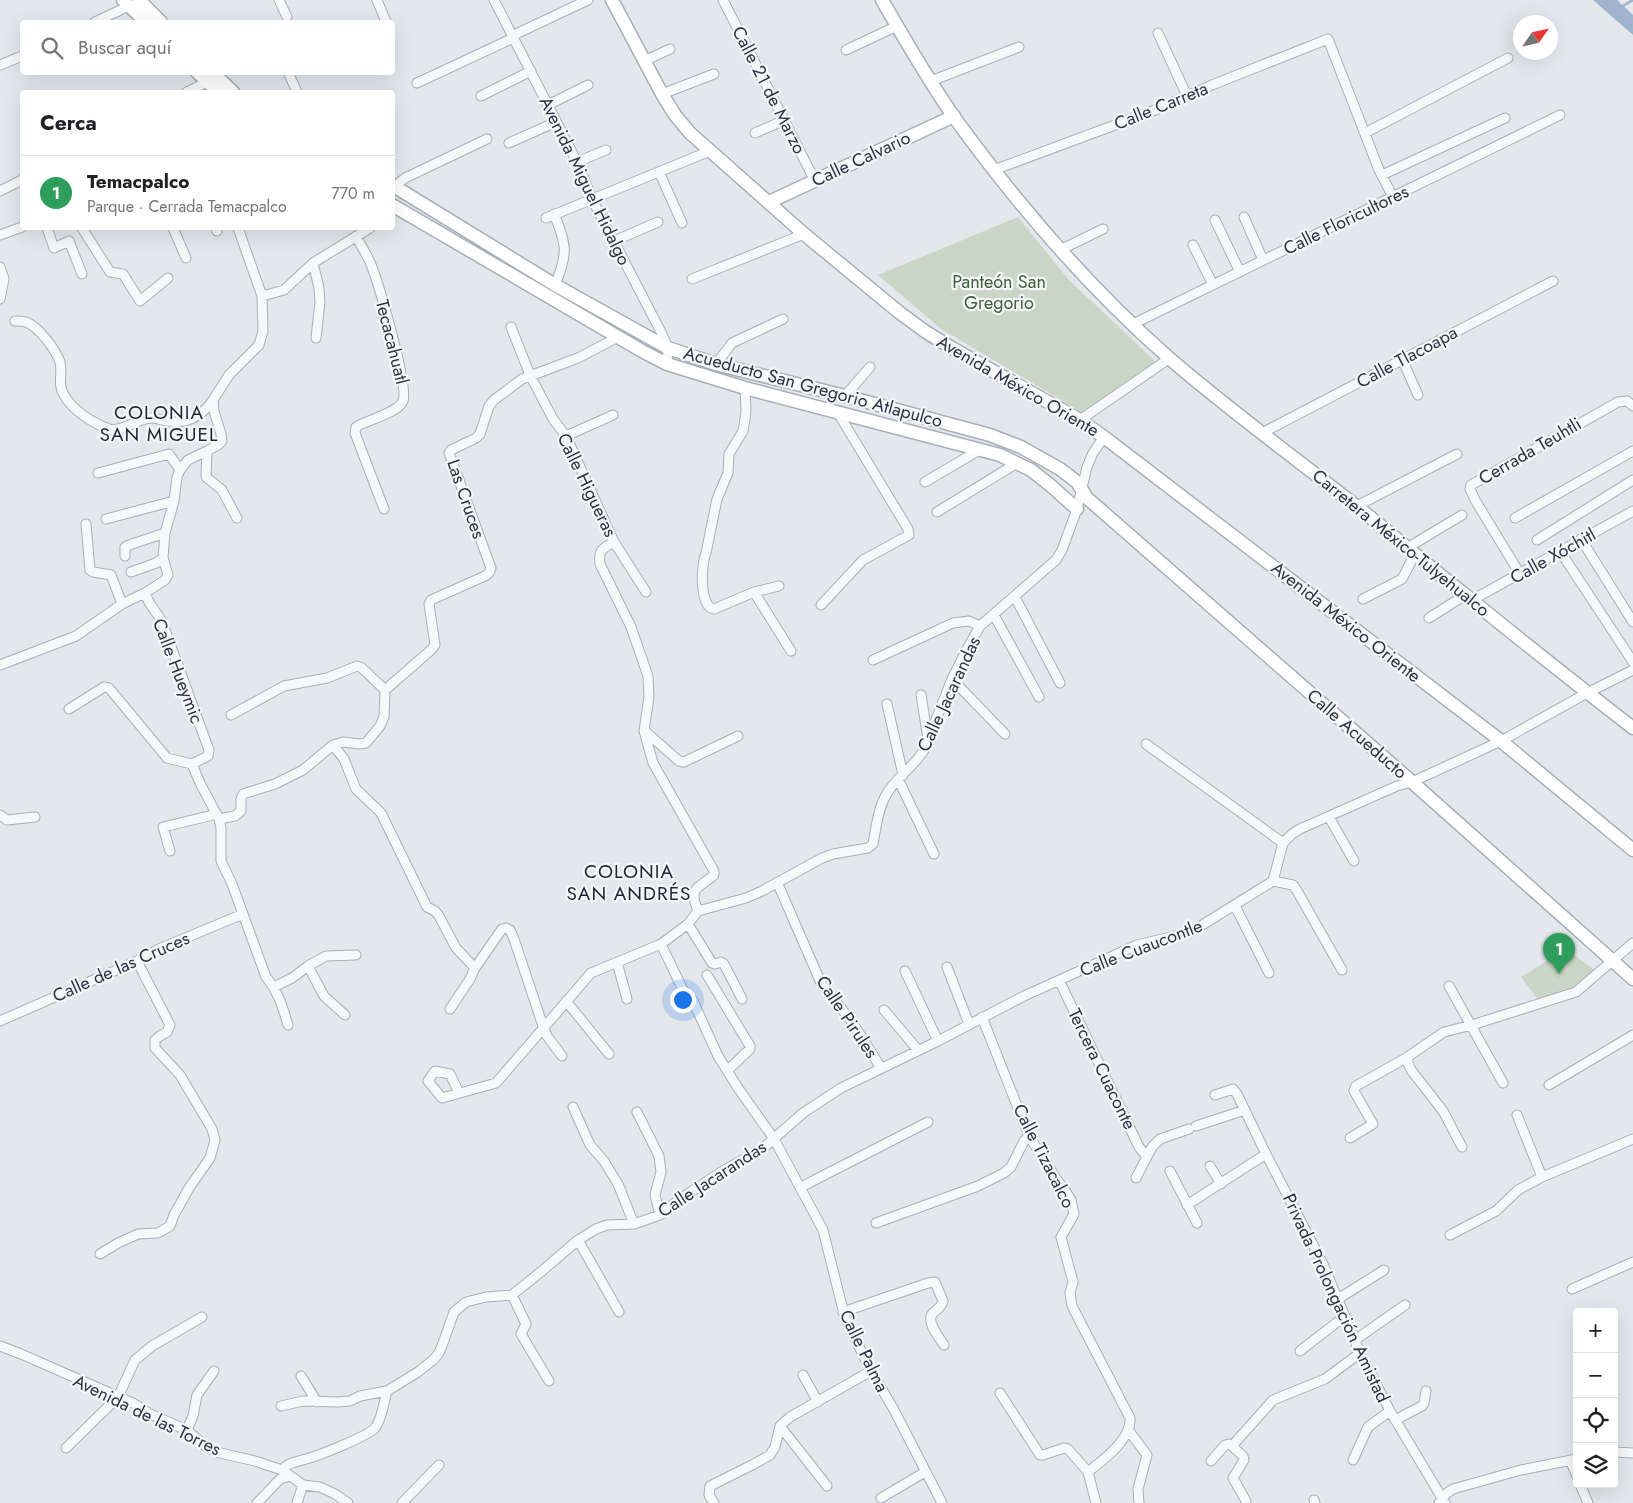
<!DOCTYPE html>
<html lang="es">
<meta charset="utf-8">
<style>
body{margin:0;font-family:Jost,sans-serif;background:#f2f2f2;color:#202124}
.controls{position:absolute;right:15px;bottom:15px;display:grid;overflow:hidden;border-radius:5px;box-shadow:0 5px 20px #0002}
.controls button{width:45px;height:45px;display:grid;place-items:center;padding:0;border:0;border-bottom:1px solid #e0e0e0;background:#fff;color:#202124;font:25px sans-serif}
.compass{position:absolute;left:1513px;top:15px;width:45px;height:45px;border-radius:50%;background:#fff;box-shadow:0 5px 20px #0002;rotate:56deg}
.you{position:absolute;left:682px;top:999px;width:18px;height:18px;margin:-12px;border:4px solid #fff;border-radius:50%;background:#1a73e8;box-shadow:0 0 0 8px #1a73e833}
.badge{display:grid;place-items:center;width:32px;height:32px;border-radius:50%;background:#d1495b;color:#fff;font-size:16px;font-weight:700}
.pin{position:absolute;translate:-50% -41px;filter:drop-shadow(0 1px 2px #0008)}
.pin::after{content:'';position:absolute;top:26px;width:18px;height:15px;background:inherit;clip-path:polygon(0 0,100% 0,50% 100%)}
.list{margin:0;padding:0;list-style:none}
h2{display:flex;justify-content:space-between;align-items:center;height:65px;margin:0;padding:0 20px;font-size:21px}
h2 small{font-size:16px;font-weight:400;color:#757577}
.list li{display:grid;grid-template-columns:32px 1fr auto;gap:15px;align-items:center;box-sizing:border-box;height:75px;padding:0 20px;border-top:1px solid #e0e0e0}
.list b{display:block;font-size:19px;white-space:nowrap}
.list p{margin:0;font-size:16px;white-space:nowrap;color:#757577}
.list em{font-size:16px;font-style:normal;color:#757577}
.icon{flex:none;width:28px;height:28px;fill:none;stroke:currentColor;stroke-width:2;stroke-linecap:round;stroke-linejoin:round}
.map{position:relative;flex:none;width:1633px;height:1503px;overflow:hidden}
.search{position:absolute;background:#fff;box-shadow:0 5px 20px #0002;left:20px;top:20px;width:375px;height:55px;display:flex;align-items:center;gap:12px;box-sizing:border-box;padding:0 18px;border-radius:5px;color:#757577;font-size:19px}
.panel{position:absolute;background:#fff;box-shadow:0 5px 20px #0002;left:20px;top:90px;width:375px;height:140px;border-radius:5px}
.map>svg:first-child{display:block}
.green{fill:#c9d6c5}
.water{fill:#9fb4cc}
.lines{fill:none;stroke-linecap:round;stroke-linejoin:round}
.stream{stroke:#9fb4cc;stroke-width:2.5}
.street-casing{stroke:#a9aeb7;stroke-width:11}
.secondary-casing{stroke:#a9aeb7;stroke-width:15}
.street{stroke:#f7f8fa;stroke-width:9}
.secondary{stroke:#fff;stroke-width:12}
.labels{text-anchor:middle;stroke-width:4.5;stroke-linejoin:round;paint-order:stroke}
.street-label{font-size:18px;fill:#2b3445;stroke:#f4f6f9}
.park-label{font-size:18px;fill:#3f6138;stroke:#f4f6f9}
.neighbourhood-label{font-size:19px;letter-spacing:1px;fill:#1d2536;stroke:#f4f6f9}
</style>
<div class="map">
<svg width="1633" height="1503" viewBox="0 0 1633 1503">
<rect width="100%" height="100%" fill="#e4e7ec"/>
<path class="green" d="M1018,217l51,63 87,82 -74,50 -141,-83 -63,-54z
M1566,949l30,22 -21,18 -36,12 -18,-24z"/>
<path class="water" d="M1593,0h24l16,15v20z"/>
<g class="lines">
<path class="stream" d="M1621,7l12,-7"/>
<defs>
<path id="street" d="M279,0l8,17
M377,0l9,22
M494,0l83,162 17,41 67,129 7,16 -1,16
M723,0l92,181
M95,22l34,-16
M1158,33l29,63
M846,50l51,-24
M644,61l26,-12
M0,65l22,-9
M288,72l9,20
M931,81l88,-34
M417,83l92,-43 9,-7 70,-33
M187,92l20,-10
M662,94l52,-20
M481,96l50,-25
M548,105l40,-20
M755,133l30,-13
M1365,133l143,-75
M509,143l47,-21
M577,162l29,-12
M994,170l164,-61 54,-24 116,-46 51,131 14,27
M659,172l23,51
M1382,175l123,-57
M395,186l10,-8 82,-39
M0,191l22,-11
M554,214c13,31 14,40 1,71
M1244,217l19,43
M546,218l164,-67
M1215,220l25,52
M47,228l7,20 15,-7 13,33
M82,228l28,44 13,2 17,27 28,-23
M173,228l13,30
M216,228l1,3
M238,228l24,68 1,35 -4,14 -30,30 -16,25 1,11 7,23 1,7 -4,4 -11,6 -19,9 -8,10 -3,7 -3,24 -9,32 -2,25 5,17 -3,5 -20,13c3,11 12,19 17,29l47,128 -1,6 -16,8 8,19 19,36 2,9v33l11,23 34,93c12,14 17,31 22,48
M0,235l22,-8
M356,236c5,10 12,20 16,31 7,19 37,120 31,134 -5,12 -36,19 -47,26l-1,6 29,76
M614,241l44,-19
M1193,245l20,40
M1060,250l43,-21
M313,263l6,25 1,14 -4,36
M0,267l4,12 -4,20
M692,279l112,-45
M262,296l22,-6 29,-27 57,-35
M15,321c3,0 8,0 11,1 12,4 30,28 34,40 3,12 -3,22 4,33 9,16 29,28 45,34 13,4 30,-12 44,-11 7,1 15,4 22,4 18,0 29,-9 38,-22
M1133,324l427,-209
M511,327l19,48 23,44 13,17 48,106 32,50
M1402,359l16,36
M716,364l16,-21 51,-24
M745,388l1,24 -3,19 -14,23 -1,19 -11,26 -11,54c-5,11 -7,54 8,56l40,-17 25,-6
M845,396l25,-29
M1080,420l90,-62
M1262,433l291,-152
M566,436l47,-21
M207,451l-1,26 16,13 15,28
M98,473l71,-19 11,16
M925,482l56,-33
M1357,506l100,-52
M937,512l80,-49
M1515,518l118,-67
M106,519l68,-18
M86,524l4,46 3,2 18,3 11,29
M1581,539l52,83
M1537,540l96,-60
M614,542c-11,6 -16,8 -14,22l31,63 17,49 1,21 -5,34 9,32 61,108v4c-16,14 -26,12 -16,36
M1407,548l55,-33
M1560,551l73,111
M125,556v-9l4,-2 36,-12
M131,572l25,-9 7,-5
M1520,574l-45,-74 -5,-11 1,-4 147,-83 9,-1 6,5
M754,592l37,59
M1015,597l45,86
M1363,599l39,-20 13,-25
M1472,600l161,-89
M821,605l42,-45 46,-25 -1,-6 -70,-116
M994,615l45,82
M1429,618l36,-23
M873,660l80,-37 16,-2 11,5
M0,665l76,-29 46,-32 23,-11
M952,679l53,55
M921,695l7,44
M887,704l16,71
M69,709l35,-22 5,1 58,70 25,6
M231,715l53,-29 43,-8 30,-12 5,2 23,22
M645,731l34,30 5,1 54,-26
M1146,744l137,99
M333,745l11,14 12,30 25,24 46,94 8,4 4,5 17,32 19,20
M898,779l36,75
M0,815l7,5 28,-3
M1329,817l25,44
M219,819l16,-3 6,-5v-12l2,-5 32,-10 28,-14 30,-25 10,-3 16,2 7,-1 14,-17 4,-9 1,-27 46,-40 4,-5 -6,-41 2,-4 54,-24 4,-3 2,-5 -42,-115 2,-3 25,-12 4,-4 9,-28 5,-6 28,-21 56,-21 40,-21
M170,851l-7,-24 54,-13
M1273,881l20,4 3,4 46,81
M777,882l44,101 31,39 29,46
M1235,906l34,67
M688,924l24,39 3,1 6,-2 3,2 18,35
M661,944l22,46 10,11 25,55 20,32 36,51 49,91 22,88 26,53 22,37 49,95
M617,962l10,37
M308,966l16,30 21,19
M947,967l22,57
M905,971l33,70
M707,975l43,71v3l-23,22
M1059,980l80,167 8,10
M1449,986l54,97
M274,987l18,-9 16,-12 18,-10 30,-1
M566,1001l43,53
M450,1009l20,-30 5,-11 27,-39 4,-1 4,2 4,9 30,90 3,7 15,20
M884,1010l34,40
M982,1017l47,119 28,44 6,7 8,13 3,14 -13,23 12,45 -3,11 2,13 58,112c2,21 -27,42 -42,54l8,31
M0,1021l137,-60 22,-12 84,-35
M1406,1058l5,12 32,41 19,36
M1549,1085l84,-50
M459,1093l-9,-19 -15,-3 -7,10 14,17 54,-15 95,-110 70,-29 27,-20 10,-13 48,-13 16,-7 60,-33 11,-4 35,-6 5,-4c3,-16 5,-35 13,-49 9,-17 28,-28 38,-45l28,-71 13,-26 15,-27 76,-66 6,-10 15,-41 10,-42 6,-14 11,-16
M1215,1095l18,-6 4,5 29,60 57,110 37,89 30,58 55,92
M573,1107l17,38 14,16 14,23 16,40
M637,1112l22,44 2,16 -6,23 5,20
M1517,1115l25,62
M1196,1126l49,-16
M1350,1138l23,-14 -19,-33 2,-5 50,-28 38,-26 28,-7 104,-33 57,-49
M1210,1166l11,18
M1170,1171l27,52
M1136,1178l16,-31 8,-8 29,-10
M801,1187l127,-65
M1187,1205l79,-51
M876,1223l102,-37 26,-13 7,-6 13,-26 5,-5
M1450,1235l46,-24 22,-21 24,-13 91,-38
M578,1240l41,72
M100,1254l18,-11 20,-9 20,-1 12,-7 4,-11 15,-27 21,-30 5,-18 -3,-11 -32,-54 -25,-27v-8l5,-4 7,-4 3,-7 -33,-64
M1572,1289l61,-27
M512,1295l14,29 -5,10 28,47
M1338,1299l46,-29
M843,1312l85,-29 7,-1 8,19c-2,7 -5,7 -10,12 -8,8 6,24 11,32
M1355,1340l50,-35
M0,1346l21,8 112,49 17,11 37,16 18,16 11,6 39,9 27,9 21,15 17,2 15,7 13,9
M1300,1351l45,-35
M803,1375l15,27
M301,1376l16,26
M1000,1393l40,62h3l21,-7 4,1 20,23
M281,1406l22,-5 35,1 12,-1 10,-5 27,-5
M1395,1420l27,-14 2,-3 2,-12
M780,1426l47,60
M187,1430l6,-14 4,-21 17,-24
M1129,1431l18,24 -9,34 1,14
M1232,1446l11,10 1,4 -11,18 13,23
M66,1448l52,-51 17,-37 17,-14 50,-29
M1614,1452l19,1
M1353,1460l15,-33 22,-16
M1570,1460l7,16
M1211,1461l14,-16 4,-1 3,2 41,-46 52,-21 35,-26
M282,1470c6,-8 15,-8 24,-11 12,-3 62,-23 69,-31 7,-9 9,-26 12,-37l31,-19 15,-12 6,-7 3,-7 12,-34 12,-10 20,-5 26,-2 30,-24 36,-31 18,-11 11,-4 27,-1 26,-9 20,-16 41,-27 41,-23 41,-36 38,-25 97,-47 86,-45 113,-51 51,-12 11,-6 74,-46 10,-38 9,-9 8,-5 97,-43 15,-4 89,-41 86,-48 46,-23
M1580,1484l8,19
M881,1498l44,-26
M1314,1500l1,3
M257,1503l23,-24 10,-3
M297,1503l6,-18
M402,1503l37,-38
M714,1503l-5,-8 1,-9 44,-22 16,-9 5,-8 5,-21 10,-9 81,-46
M1439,1503l8,-10 6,-4 68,-19 56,-11"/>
<path id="secondary" d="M123,0l23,22
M139,0l22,22
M612,0l50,94 13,21 15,18 114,101 96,79 26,19 26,16 128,72 24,17 397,304 132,109
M882,0c23,40 46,80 72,117 63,87 134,170 215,241 60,52 125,99 187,148 36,28 71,59 107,87 56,46 113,91 170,135
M197,72l21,20
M212,72l21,20
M392,185l163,100 113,63 48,16 129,32 145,39 31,12 39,22 17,13 10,16 325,284 221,197
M769,202l185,-86
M392,205l250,146 25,13 78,24 255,67 31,15 19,15 27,24"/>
</defs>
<use href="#street" class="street-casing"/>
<use href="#secondary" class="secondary-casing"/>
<use href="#street" class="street"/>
<use href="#secondary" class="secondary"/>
</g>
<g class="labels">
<g class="street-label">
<text transform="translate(769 90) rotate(63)" y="6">Calle 21 de Marzo</text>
<text transform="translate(1161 106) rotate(-22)" y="6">Calle Carreta</text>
<text transform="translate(861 159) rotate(-25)" y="6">Calle Calvario</text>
<text transform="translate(585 181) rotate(64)" y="6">Avenida Miguel Hidalgo</text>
<text transform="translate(1346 220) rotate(-26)" y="6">Calle Floricultores</text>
<text transform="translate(392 342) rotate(76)" y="6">Tecacahuatl</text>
<text transform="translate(1407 357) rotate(-28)" y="6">Calle Tlacoapa</text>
<text transform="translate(1018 386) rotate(30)" y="6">Avenida México Oriente</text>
<text transform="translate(813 387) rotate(15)" y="6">Acueducto San Gregorio Atlapulco</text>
<text transform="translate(1530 451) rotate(-30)" y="6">Cerrada Teuhtli</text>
<text transform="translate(587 485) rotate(64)" y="6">Calle Higueras</text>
<text transform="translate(466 499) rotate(71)" y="6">Las Cruces</text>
<text transform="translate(1401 543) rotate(39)" y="6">Carretera México-Tulyehualco</text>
<text transform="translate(1553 556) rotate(-29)" y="6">Calle Xóchitl</text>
<text transform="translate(1346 622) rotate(38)" y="6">Avenida México Oriente</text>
<text transform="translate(178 671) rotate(69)" y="6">Calle Hueymic</text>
<text transform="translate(949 694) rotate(-65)" y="6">Calle Jacarandas</text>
<text transform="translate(1357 734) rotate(41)" y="6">Calle Acueducto</text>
<text transform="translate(1141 948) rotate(-21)" y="6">Calle Cuaucontle</text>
<text transform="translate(121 967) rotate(-24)" y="6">Calle de las Cruces</text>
<text transform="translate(847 1017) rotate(56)" y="6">Calle Pirules</text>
<text transform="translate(1102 1069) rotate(64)" y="6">Tercera Cuaconte</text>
<text transform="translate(1044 1156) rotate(63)" y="6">Calle Tizacalco</text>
<text transform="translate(712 1179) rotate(-33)" y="6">Calle Jacarandas</text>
<text transform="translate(1336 1298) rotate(65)" y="6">Privada Prolongación Amistad</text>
<text transform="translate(864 1351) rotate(64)" y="6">Calle Palma</text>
<text transform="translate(147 1415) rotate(26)" y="6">Avenida de las Torres</text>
</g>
<g class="park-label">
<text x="999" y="288">Panteón San<tspan x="999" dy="21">Gregorio</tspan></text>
</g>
<g class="neighbourhood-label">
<text x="159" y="419">COLONIA<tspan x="159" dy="22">SAN MIGUEL</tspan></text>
<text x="629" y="878">COLONIA<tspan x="629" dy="22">SAN ANDRÉS</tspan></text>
</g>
</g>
</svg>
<div class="controls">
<button>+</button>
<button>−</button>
<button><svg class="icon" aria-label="locate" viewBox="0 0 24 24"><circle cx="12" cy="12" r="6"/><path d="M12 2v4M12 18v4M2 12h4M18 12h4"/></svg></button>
<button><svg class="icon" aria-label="layers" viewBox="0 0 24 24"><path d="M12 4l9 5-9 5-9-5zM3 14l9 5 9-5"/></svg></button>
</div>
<svg class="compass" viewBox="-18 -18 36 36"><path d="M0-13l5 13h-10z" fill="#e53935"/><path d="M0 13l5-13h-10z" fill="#757577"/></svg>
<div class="you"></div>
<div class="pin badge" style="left:1559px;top:974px;background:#2e9e5b">1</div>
<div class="search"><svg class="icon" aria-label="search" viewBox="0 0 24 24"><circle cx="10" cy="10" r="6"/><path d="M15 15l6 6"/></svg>Buscar aquí</div>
<section class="panel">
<h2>Cerca<small></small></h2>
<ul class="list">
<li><span class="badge" style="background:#2e9e5b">1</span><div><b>Temacpalco</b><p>Parque · Cerrada Temacpalco</p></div><em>770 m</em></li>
</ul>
</section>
</div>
